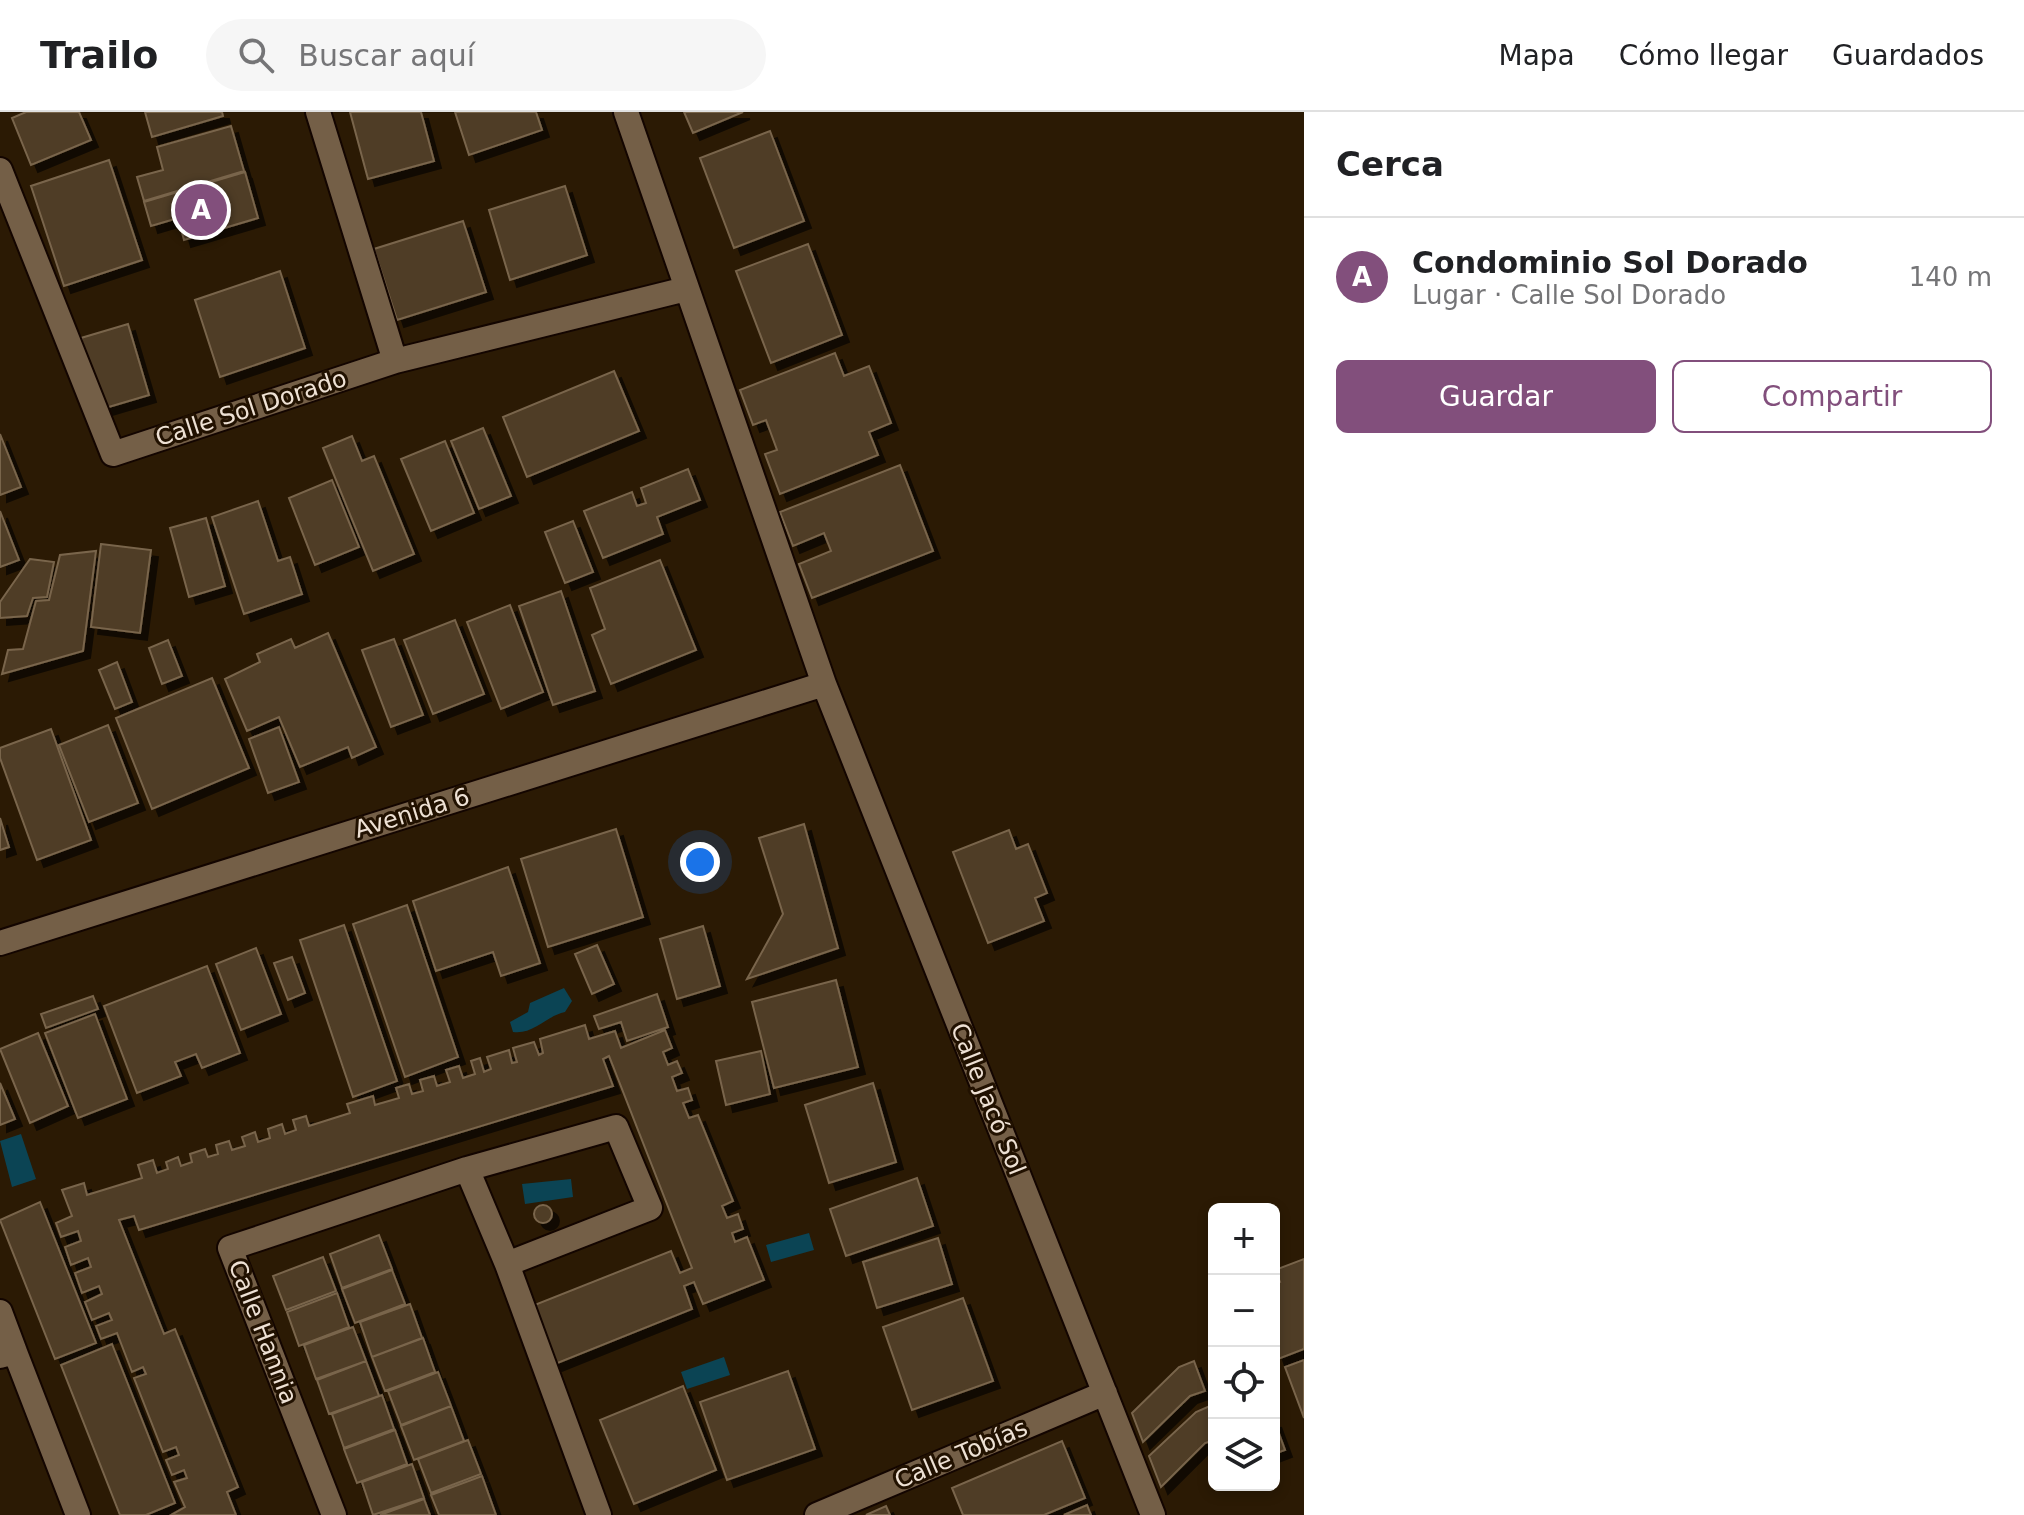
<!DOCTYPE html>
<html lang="es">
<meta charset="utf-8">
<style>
body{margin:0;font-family:"DejaVu Sans",sans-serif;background:#f6f6f6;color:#202124}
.controls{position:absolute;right:24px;bottom:24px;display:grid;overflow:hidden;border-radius:12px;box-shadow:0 4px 12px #0003}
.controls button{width:72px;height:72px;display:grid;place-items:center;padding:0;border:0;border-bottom:2px solid #e0e0e0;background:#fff;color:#202124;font:40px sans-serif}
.you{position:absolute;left:700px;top:750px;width:28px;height:28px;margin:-20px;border:6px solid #fff;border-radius:50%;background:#1a73e8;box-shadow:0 0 0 12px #1a73e833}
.badge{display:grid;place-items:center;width:52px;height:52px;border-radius:50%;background:#824f7c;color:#fff;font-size:26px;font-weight:700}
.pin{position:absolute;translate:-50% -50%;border:4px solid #fff;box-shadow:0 2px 8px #0006}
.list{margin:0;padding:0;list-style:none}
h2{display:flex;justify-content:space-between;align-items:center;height:104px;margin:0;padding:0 32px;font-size:34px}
h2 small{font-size:26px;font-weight:400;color:#757577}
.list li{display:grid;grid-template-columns:52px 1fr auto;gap:24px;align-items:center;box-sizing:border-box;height:120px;padding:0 32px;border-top:2px solid #e0e0e0}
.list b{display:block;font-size:30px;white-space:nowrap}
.list p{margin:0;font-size:26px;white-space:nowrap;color:#757577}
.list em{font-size:26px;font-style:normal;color:#757577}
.actions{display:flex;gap:16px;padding:24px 32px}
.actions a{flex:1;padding:18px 0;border:2px solid #824f7c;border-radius:12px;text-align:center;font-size:28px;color:#824f7c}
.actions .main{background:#824f7c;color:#fff}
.icon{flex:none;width:44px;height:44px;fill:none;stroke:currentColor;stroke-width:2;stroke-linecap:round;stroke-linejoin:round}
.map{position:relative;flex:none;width:1304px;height:1403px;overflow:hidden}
header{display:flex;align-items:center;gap:48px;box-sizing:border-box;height:112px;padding:0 40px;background:#fff;border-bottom:2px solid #e0e0e0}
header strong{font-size:38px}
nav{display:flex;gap:44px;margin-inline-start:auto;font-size:28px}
.search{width:560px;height:72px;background:#f6f6f6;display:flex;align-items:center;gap:20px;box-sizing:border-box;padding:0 28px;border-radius:44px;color:#757577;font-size:30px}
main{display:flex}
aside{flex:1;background:#fff}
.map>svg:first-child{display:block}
.water{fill:#0b4454}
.building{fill:#4f3c25;stroke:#79654c;stroke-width:2;filter:url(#shadow)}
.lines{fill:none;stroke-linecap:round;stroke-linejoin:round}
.minor-casing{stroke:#130500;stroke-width:28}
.minor{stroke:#745f47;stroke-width:24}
.labels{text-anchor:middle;stroke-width:6;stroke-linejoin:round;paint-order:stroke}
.street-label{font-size:24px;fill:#eee1d4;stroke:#211100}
</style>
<header>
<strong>Trailo</strong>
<div class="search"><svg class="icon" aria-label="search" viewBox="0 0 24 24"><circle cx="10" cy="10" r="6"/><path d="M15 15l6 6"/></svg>Buscar aquí</div>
<nav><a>Mapa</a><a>Cómo llegar</a><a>Guardados</a></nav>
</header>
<main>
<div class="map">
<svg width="1304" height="1403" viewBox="0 0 1304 1403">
<defs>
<filter id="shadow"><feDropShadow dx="7" dy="7" stdDeviation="0" flood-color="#0009"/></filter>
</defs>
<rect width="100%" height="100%" fill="#2b1a04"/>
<path class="water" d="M564,876l8,13 -7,11c-19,4 -32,23 -52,20l-3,-10 18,-10 2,-9z
M21,1022l15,45 -24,8 -12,-46z
M571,1067l2,18 -48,7 -3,-20z
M809,1121l5,17 -43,12 -5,-17z
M724,1245l6,18 -43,14 -6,-17z"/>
<path class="building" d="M26,0h53l12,28 -60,25 -19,-47z
M145,0h77l1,4 -71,21z
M350,0h71l13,49 -66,18z
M455,0h81l6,18 -73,25z
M684,0h59l-50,21z
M231,14l13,45 -100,30 -7,-24 26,-7 -6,-23z
M770,19l34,90 -70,27 -34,-90z
M109,48l33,100 -78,26 -33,-100z
M245,60l13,46 -74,22 -6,-22 -27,8 -7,-24z
M565,74l22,69 -77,25 -21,-70z
M463,109l23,71 -89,28 -23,-71z
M808,132l34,91 -71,28 -35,-92z
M280,159l25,77 -85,29 -25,-77z
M128,212l21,71 -47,14 -21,-71z
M835,241l9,23 25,-10 22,57 -22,9 9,23 -98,39 -15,-40 12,-4 -11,-30 -13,5 -13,-35z
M614,259l25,60 -112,46 -24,-60z
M483,316l28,68 -32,13 -28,-68z
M0,322l21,53 -21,8z
M352,324l10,25 12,-5 40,98 -41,17 -50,-123z
M445,329l29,72 -43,18 -30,-72z
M900,353l33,86 -121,47 -13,-34 32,-13 -7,-18 -31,13 -13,-34z
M688,357l12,31 -43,17 6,17 -60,24 -19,-47 48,-19 5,14 9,-3 -5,-15z
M332,368l27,67 -44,18 -26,-67z
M258,389l20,60 12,-4 12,37 -58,20 -32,-97z
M0,399l19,49 -19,7z
M206,406l19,68 -36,11 -19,-69z
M573,409l20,51 -28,11 -20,-51z
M101,432l50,6 -11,83 -49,-6z
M96,439l-13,100 -81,23 6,-24 15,-1 13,-48 13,-1 11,-45z
M30,447l24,3 -7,35 -14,1 -6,18 -27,2v-16z
M660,448l36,90 -85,34 -19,-49 13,-6 -15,-41z
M561,479l34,100 -42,14 -34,-99z
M510,493l33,87 -42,17 -34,-87z
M455,508l29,74 -51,20 -29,-74z
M328,521l48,114 -24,11 -4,-11 -48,20 -21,-50 -32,14 -22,-52 35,-17 -3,-8 34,-15 4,9z
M394,527l29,76 -32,12 -29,-77z
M168,528l14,36 -20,8 -13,-36z
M117,550l15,40 -17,7 -16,-39z
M212,566l37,90 -97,41 -36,-91z
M108,613l30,78 -49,19 -30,-77z
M279,615l20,55 -31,11 -19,-54z
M51,617l40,111 -54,20 -37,-102v-10z
M0,706l9,29 -9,3z
M804,712l34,124 -91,31 36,-65 -24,-76z
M616,717l27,88 -95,30 -27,-88z
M1009,718l7,19 12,-5 19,49 -12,5 9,23 -56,22 -35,-91z
M508,755l32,96 -39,13 -8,-24 -57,19 -23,-70z
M407,793l51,152 -53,20 -52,-153z
M344,813l53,156 -44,16 -53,-157z
M703,814l17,60 -43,13 -17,-60z
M597,833l17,39 -22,10 -17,-40z
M256,836l25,66 -40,16 -25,-66z
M292,845l13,36 -17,7 -14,-37z
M207,854l33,87 -38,15 -6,-14 -21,8 6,14 -44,17 -33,-87z
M836,868l22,87 -84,21 -22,-86z
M657,882l11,33 -41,14 -6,-19 -22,7 -5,-13z
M93,884l5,13 -52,19 -5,-14z
M95,902l32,85 -49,19 -33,-85z
M585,913l4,14 26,-8 6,17 44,-18 7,18 -9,4 5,13 9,-4 5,12 -10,4 5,14 11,-3 4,12 -9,3 6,15 9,-3 35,86 -11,5 5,12 11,-4 5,15 -11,4 3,9 12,-5 17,43 -61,24 -9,-22 -10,4 8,23 -137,55 -23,-58 139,-55 9,22 12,-5 -83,-212 -6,3 10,27 -474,144 -5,-14 -15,4 45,114 11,-5 63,158 -11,5 9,23h-65l14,-8 -11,-25 13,-4 -3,-8 -12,5 -6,-15 13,-5 -3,-8 -13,5 -29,-74 12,-4 -3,-7 -11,5 -15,-39 -16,6 -5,-13 16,-6 -3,-7 -17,7 -7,-18 17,-8 -3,-8 -17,7 -7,-20 16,-6 -3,-9 -17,7 -6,-18 16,-6 -3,-10 -17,6 -5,-14 16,-7 -10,-26 22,-7 3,12 55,-17 -4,-13 15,-5 4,13 11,-4 -2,-7 12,-5 3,9 11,-4 -2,-8 15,-5 3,8 10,-3 -2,-9 13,-4 3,9 13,-4 -3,-9 13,-5 3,10 12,-4 -2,-9 14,-5 3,10 11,-4 -3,-10 13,-4 3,10 41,-13 -3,-9 26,-8 2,9 24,-7 -3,-10 13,-4 3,10 11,-3 -3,-11 14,-4 3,10 13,-4 -4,-12 13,-4 4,12 12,-4 -4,-13 9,-3 4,14 7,-3 -4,-12 22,-7 3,13 5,-1 -4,-14 21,-6 5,13 4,-2 -3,-14z
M38,921l30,73 -38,17 -30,-74z
M761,939l9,43 -44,11 -10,-44z
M0,971l15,36 -15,6z
M873,971l23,79 -67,21 -24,-78z
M917,1066l16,48 -87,30 -16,-47z
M40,1090l56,141 -41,16 -55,-139z
M534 1102a9 9 0 1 1 18 0a9 9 0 1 1-18 0Z
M379,1123l13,34 -50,19 -12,-34z
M938,1126l14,46 -75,24 -14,-46z
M323,1145l13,34 -50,19 -13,-34z
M1304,1147v90l-26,10 -4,-12v-63l6,-2 -5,-12z
M392,1158l13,34 -50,19 -13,-34z
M337,1181l12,34 -50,19 -12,-34z
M963,1186l30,83 -81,29 -29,-83z
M410,1192l12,34 -50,19 -12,-35z
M353,1215l13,34 -50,18 -12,-34z
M423,1226l12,34 -50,19 -13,-34z
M112,1232l63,159 -29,12h-26l-59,-150z
M1304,1248v58l-19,-51z
M366,1249l13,35 -50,18 -12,-34z
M1194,1249l11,30 -15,5 -47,46 -11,-29 47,-46z
M788,1259l27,78 -88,31 -27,-78z
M438,1260l13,34 -50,19 -13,-34z
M683,1274l33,84 -82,34 -34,-84z
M382,1283l12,34 -50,19 -12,-34z
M451,1294l13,35 -50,19 -13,-34z
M1210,1294l4,34 -9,3 -44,44 -12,-31 47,-44z
M1274,1308l11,30 -11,4z
M395,1318l12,34 -50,19 -13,-34z
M468,1328l13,34 -50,19 -13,-34z
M1062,1329l23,57 -41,17h-81l-11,-27z
M412,1352l12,34 -51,17 -11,-33z
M482,1364l14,39h-57l-8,-20z
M424,1387l6,16h-50z
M1087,1393l4,10h-27z
M886,1394l4,9h-24z"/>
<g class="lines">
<defs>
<path id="minor" d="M318,0l77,249
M626,0l198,572 329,831
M0,58l113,284 282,-93 291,-72
M0,831l824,-259
M507,1152l143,-56 -34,-81 -149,42 40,95 92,251
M0,1200l15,40
M0,1244l15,-4 63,163
M334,1403l-104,-267 237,-79
M817,1403l288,-122"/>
</defs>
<use href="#minor" class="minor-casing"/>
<use href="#minor" class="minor"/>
</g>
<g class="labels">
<g class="street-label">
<text transform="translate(251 296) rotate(-18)" y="8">Calle Sol Dorado</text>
<text transform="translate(412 701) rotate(-17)" y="8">Avenida 6</text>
<text transform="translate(988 987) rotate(68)" y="8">Calle Jacó Sol</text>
<text transform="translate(263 1220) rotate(69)" y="8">Calle Hannia</text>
<text transform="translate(961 1342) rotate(-23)" y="8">Calle Tobías</text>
</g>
</g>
</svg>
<div class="controls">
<button>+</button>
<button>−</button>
<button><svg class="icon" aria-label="locate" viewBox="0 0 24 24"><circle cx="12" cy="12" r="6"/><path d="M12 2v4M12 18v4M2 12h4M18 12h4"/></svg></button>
<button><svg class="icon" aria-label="layers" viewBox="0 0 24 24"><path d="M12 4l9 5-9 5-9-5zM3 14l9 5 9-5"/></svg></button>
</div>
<div class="you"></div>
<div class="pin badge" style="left:201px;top:98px">A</div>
</div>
<aside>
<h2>Cerca<small></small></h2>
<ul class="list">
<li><span class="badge">A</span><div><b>Condominio Sol Dorado</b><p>Lugar · Calle Sol Dorado</p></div><em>140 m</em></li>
</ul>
<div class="actions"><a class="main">Guardar</a><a>Compartir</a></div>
</aside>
</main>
